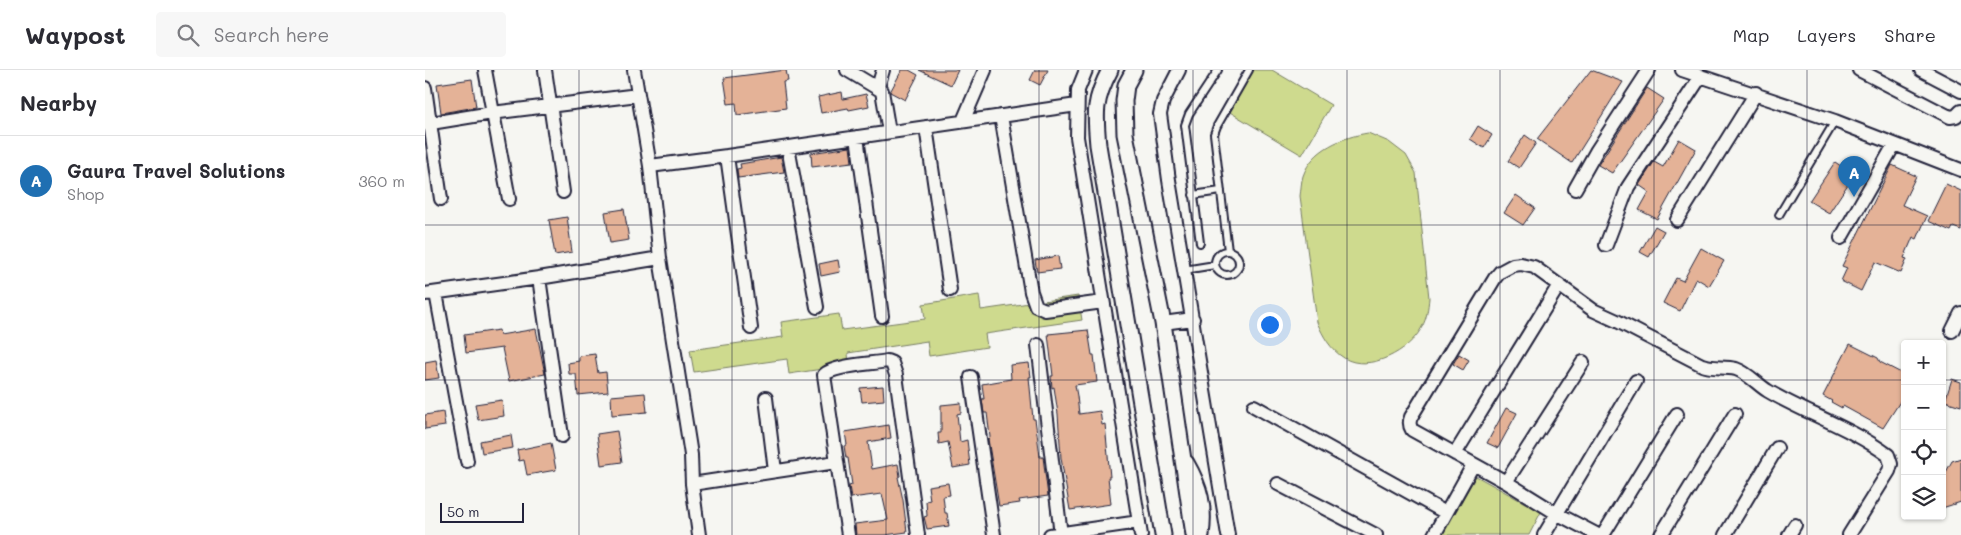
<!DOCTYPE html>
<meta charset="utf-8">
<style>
body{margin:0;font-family:Mali,sans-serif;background:#f7f7f7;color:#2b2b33}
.controls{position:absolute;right:15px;bottom:15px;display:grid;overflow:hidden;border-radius:5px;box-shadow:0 1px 4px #0004}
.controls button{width:45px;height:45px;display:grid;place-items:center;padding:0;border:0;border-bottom:1px solid #e1e1e2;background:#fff;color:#2b2b33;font:25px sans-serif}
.scale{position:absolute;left:15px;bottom:12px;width:84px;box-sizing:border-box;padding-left:5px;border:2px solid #22223b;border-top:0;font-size:14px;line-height:18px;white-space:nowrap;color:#22223b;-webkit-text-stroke:4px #f6f6f2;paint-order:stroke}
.you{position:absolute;left:844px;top:254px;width:18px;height:18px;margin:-12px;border:4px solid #fff;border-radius:50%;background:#1a73e8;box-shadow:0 0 0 8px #1a73e833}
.badge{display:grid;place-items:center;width:32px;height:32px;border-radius:50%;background:#1f6fb2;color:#fff;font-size:16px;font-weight:700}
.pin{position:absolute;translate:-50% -41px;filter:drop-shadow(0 1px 2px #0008)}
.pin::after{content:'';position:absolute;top:26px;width:18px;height:15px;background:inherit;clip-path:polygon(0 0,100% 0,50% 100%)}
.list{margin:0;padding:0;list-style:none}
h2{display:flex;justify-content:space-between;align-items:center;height:65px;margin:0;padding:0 20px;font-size:21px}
h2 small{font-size:16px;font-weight:400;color:#7c7c81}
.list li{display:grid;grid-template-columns:32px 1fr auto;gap:15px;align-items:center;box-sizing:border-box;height:90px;padding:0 20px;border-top:1px solid #e1e1e2}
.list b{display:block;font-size:19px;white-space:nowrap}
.list p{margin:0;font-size:16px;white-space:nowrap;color:#7c7c81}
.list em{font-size:16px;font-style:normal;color:#7c7c81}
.icon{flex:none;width:28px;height:28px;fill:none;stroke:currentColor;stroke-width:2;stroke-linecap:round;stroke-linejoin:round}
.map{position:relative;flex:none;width:1536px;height:465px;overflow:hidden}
header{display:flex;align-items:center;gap:30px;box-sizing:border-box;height:70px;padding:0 25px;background:#fff;border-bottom:1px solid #e1e1e2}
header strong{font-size:24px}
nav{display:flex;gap:28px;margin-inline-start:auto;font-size:18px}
.search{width:350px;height:45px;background:#f7f7f7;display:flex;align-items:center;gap:12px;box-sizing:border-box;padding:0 18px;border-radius:5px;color:#7c7c81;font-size:19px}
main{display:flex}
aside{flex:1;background:#fff}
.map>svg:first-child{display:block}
.green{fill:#ceda8e;stroke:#787e64}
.building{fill:#e4b297;stroke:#22223b}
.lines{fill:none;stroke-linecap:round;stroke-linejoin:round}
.service-casing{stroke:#22223b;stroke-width:10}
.minor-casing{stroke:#22223b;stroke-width:16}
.tertiary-casing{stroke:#22223b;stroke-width:19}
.service{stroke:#f6f6f2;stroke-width:6}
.minor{stroke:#f6f6f2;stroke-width:12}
.tertiary{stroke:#f6f6f2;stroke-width:15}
.grid{fill:none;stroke:#22223b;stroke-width:1;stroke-opacity:0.55}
</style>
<header>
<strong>Waypost</strong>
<div class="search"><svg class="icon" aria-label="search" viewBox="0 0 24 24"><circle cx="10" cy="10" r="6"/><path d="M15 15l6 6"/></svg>Search here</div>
<nav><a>Map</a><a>Layers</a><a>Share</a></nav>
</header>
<main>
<aside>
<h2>Nearby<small></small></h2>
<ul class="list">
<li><span class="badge">A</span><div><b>Gaura Travel Solutions</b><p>Shop</p></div><em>360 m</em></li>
</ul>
</aside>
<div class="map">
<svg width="1536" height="465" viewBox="0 0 1536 465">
<rect width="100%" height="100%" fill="#f6f6f2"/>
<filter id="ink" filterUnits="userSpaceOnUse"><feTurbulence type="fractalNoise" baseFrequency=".02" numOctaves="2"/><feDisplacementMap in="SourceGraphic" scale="10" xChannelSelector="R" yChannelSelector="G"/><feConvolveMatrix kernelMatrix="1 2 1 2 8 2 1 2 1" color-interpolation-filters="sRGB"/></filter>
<g filter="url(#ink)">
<path class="green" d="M827,0h20l59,35 -29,50 -74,-44z
M943,63l21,9 17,13 10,18 13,125c-1,10 -2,20 -7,29 -12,24 -53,46 -78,31 -14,-9 -21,-22 -27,-36l-17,-126c1,-6 1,-14 3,-20 9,-27 40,-39 65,-43z
M554,225l2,15 97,-14 4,24 -97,14 2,13 -58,9 -2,-15 -79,12 1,12 -60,9 -2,-15 -93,13 -4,-22 93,-13 -2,-15 58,-8 3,16 83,-11 -2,-15z
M1051,406l65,36 -12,23h-87z"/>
<path class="building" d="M361,0l2,11 -5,1 3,26 -49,7 -1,-12 -8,1 -4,-26z
M477,0h7l9,5 -13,25 -15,-8z
M494,0h39l-7,15z
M610,0h13l-8,15 -10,-5z
M1166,0l32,12 -51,81 -35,-24z
M47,9l4,28 -35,6 -4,-29z
M1222,18l17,11 -52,74 -14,-8z
M417,22l1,7 23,-5 3,12 -20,4 -1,-2 -27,5 -3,-16z
M1053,56l14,9 -8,13 -14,-9z
M1100,65l11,8 -17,25 -11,-7z
M1254,69l17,10 -39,70 -18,-9 10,-18 -10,-7 15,-23 9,5z
M425,77l2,15 -40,5 -1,-14z
M356,87l3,15 -46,6 -1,-9 4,-1 -1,-4z
M1410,92l19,13 -25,38 -20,-12z
M1467,95l24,11 -14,29 25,11 -10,23 -4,-2 -9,21 3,1 -6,14 -26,-11 -14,29 -20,-10 6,-13 -5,-2z
M1521,114l15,7v39l-8,-3 -2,4 -23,-10z
M1091,125l19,13 -12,17 -19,-12z
M199,139l5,31 -19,3 -5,-31z
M142,147l5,35 -17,3 -6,-35z
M1230,156l9,5 -15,26 -9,-5z
M1276,178l23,13 -15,25 -13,-8 -16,33 -17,-8 13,-25 7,3z
M633,186l2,13 -23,3 -2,-12z
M413,190l2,12 -19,4 -2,-12z
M111,259l9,45 -36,7 -7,-33 -36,5 -2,-18 35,-5 1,5z
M663,260l4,25h2l3,27 -22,3 2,11 2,18 21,-3 2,14 3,-1 5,53h-2l3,27 -41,6 -9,-52 -3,-44 -4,-27 -2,1 -1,-12h2l-5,-42z
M1425,274l28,14 2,4 25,13 -2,22 -20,31 -40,-22 -1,2 -11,-6 1,-1 -9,-5z
M170,284l3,19 8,-1 2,20 -30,3 -2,-21h-7l-1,-11 11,-2v-5z
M1034,284l10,6 -6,10 -10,-6z
M11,290l3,18 -14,2v-18z
M604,293l2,14h-2l4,42h2l2,14 3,24h3l5,39 -29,4 1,3 -21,3 -11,-67 2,-2 -3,-24h-3l-2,-14h2l-2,-15 29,-5 -1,-14z
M1527,309l9,3v24l-16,-5z
M458,316l1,14 -22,2 -2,-14z
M220,323l2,19 -35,3 -1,-19z
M77,330l2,16 -26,4 -3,-16z
M536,333v10l-4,1 3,28 7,-2 3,25 -17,3 -5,-26 -9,2 -1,-11h3v-28z
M1081,338l11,5 -19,35 -11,-5z
M18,342l2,14 -20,3v-14z
M464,355l2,13 -23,4 4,27 26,-5 2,12 -2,1 5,23 4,32 -22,3h-29l-1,-11 33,-4 -6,-26 -31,4 -2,-12 3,-1 -4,-27h-2l-2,-12 3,-1 -2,-13z
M192,361l5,31 -21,3 -4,-31z
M86,365l2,13 -31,5 -2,-12z
M126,373l5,27 -29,5 -3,-15 -5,1 -2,-11z
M1536,388v44l-19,6v-33l3,-1 7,-13z
M523,413l2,12 -7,1 2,17h2l2,13 -22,3 -3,-12 3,-1 -1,-15 4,-1 -2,-14z"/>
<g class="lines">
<defs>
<path id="service" d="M768,125l28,-4
M1354,145l56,-94
M775,173l-15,-118 4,-11 29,-44
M790 193a12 12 0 1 1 24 0a12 12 0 1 1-24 0Z
M803,181l-14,-117 3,-8 32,-56
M759,200l31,-5"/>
<path id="minor" d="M60,0l24,129
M120,0l18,122
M209,0l16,96 10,92 31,197 1,29 7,51
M422,0l35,21 7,41
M661,0l-8,20 -1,47 64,398
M754,0l-16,31 -3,13 9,66 59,355
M1257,0l153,51 126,49
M1434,0l91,47 6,-1 5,-5
M1496,0l40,21
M453,17l5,-17
M0,18l16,111
M576,46l30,176 5,14 9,4 58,-8
M538,51l22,-51
M0,54l67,-11 146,-18
M501,57l24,163
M432,67l25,179
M363,77l29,160
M302,86l24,172
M225,96l77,-10 350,-51
M1150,119l22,-39 52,-80
M1252,150l79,-127
M1416,168l53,-93
M1181,175l22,-58 73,-111
M114,208l23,158
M11,223l31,168
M0,224l114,-16 121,-20
M738,253l30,-4
M1527,261l9,-18
M613,275l23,190
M546,307l23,158
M341,328l9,73
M829,336l192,107
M1030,384l104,-169
M1081,412l77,-120
M267,414l144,-22
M853,414l98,51
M423,465l-24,-160c10,-10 48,-11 63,-14l5,2 4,12 22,160
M625,465l89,-13
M1009,465l39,-70
M1119,465l92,-154
M1173,465l-42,-22 -50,-31 -94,-52c-3,-5 -3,-8 -1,-13l84,-139 5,-6 13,-7 8,-1 13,3 59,43 24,11 85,44c11,4 23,1 34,4 12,4 22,16 32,22 39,23 84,37 120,64l3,9 -2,7 -40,64
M1178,465l74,-121
M1236,465l74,-121
M1300,465l52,-87
M1364,465l6,-10"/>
<path id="tertiary" d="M685,0c-16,30 -15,43 -12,75l65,390
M709,0l-8,15 -2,16 1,33 38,189 31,212
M761,393c14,24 19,44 15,72"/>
</defs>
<use href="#service" class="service-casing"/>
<use href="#minor" class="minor-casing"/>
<use href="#tertiary" class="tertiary-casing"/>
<use href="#service" class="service"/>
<use href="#minor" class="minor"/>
<use href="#tertiary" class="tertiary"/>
</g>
</g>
<path class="grid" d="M154,0v465M307,0v465M461,0v465M614,0v465M768,0v465M922,0v465M1075,0v465M1229,0v465M1382,0v465M0,155h1536M0,310h1480M1517,310h19"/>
</svg>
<div class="controls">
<button>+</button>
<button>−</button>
<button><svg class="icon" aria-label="locate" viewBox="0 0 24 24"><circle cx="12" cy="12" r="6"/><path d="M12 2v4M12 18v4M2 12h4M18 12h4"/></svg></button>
<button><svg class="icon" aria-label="layers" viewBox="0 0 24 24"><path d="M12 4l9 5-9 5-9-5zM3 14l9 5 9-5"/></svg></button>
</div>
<div class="scale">50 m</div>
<div class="you"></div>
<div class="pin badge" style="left:1429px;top:127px">A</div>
</div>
</main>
